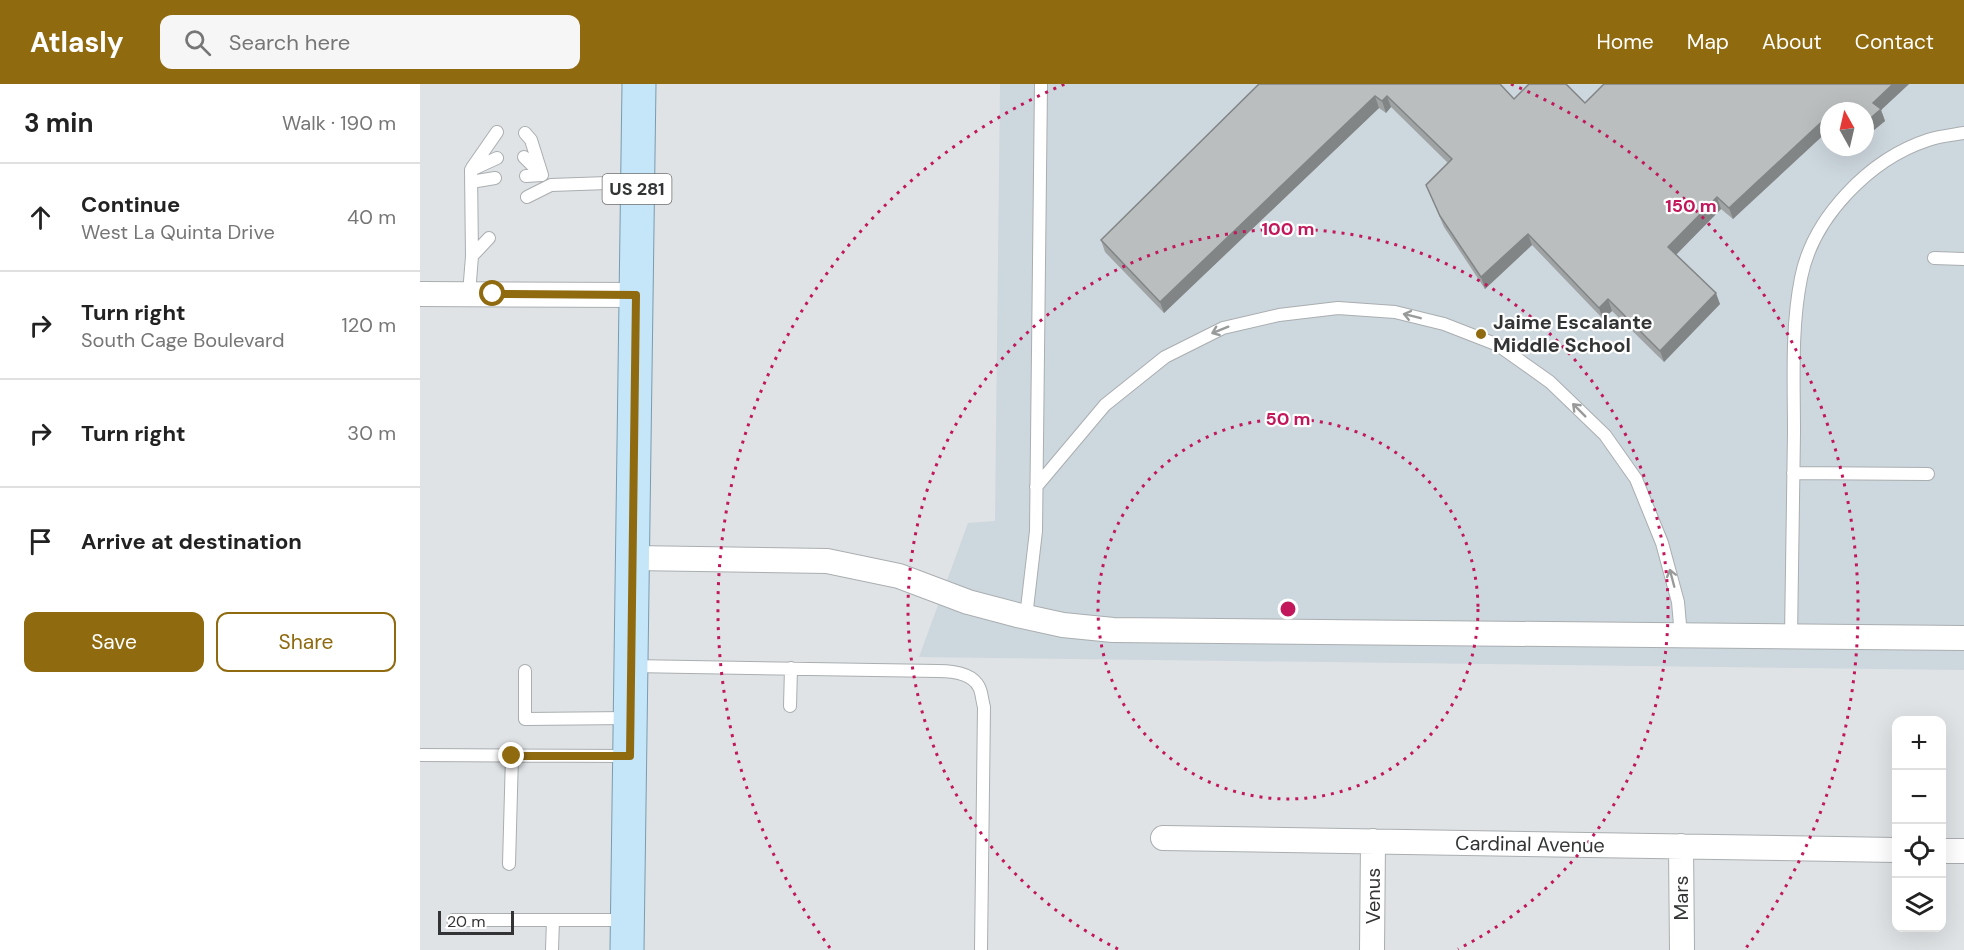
<!DOCTYPE html>
<meta charset="utf-8">
<style>
body{margin:0;font-family:"DM Sans",sans-serif;background:#f6f6f6;color:#222}
.controls{position:absolute;right:18px;bottom:18px;display:grid;overflow:hidden;border-radius:12px;box-shadow:0 6px 24px #0002}
.controls button{width:54px;height:54px;display:grid;place-items:center;padding:0;border:0;border-bottom:2px solid #e0e0e0;background:#fff;color:#222;font:30px sans-serif}
.compass{position:absolute;left:1400px;top:18px;width:54px;height:54px;border-radius:50%;background:#fff;box-shadow:0 6px 24px #0002;rotate:352deg}
.scale{position:absolute;left:18px;bottom:15px;width:76px;box-sizing:border-box;padding-left:6px;border:3px solid #333435;border-top:0;font-size:16px;line-height:21px;white-space:nowrap;color:#333435;-webkit-text-stroke:4px #fff;paint-order:stroke}
.stop{position:absolute;width:18px;height:18px;margin:-14px;border:4px solid #8f6a0f;border-radius:50%;background:#fff}
.stop.end{background:#8f6a0f;border-color:#fff;box-shadow:0 2px 6px #0008}
.list{margin:0;padding:0;list-style:none}
h2{display:flex;justify-content:space-between;align-items:center;height:78px;margin:0;padding:0 24px;font-size:26px}
h2 small{font-size:20px;font-weight:400;color:#767676}
.list li{display:grid;grid-template-columns:39px 1fr auto;gap:18px;align-items:center;box-sizing:border-box;height:108px;padding:0 24px;border-top:2px solid #e0e0e0}
.list b{display:block;font-size:22px;white-space:nowrap}
.list p{margin:0;font-size:20px;white-space:nowrap;color:#767676}
.list em{font-size:20px;font-style:normal;color:#767676}
.actions{display:flex;gap:12px;padding:18px 24px}
.actions a{flex:1;padding:14px 0;border:2px solid #8f6a0f;border-radius:12px;text-align:center;font-size:21px;color:#8f6a0f}
.actions .main{background:#8f6a0f;color:#fff}
.icon{flex:none;width:33px;height:33px;fill:none;stroke:currentColor;stroke-width:2;stroke-linecap:round;stroke-linejoin:round}
.map{position:relative;flex:none;width:1544px;height:866px;overflow:hidden}
header{display:flex;align-items:center;gap:36px;box-sizing:border-box;height:84px;padding:0 30px;background:#8f6a0f;color:#fff}
header strong{font-size:28px}
nav{display:flex;gap:33px;margin-inline-start:auto;font-size:21px}
.search{width:420px;height:54px;background:#f6f6f6;display:flex;align-items:center;gap:15px;box-sizing:border-box;padding:0 21px;border-radius:12px;color:#767676;font-size:22px}
main{display:flex}
aside{flex:1;background:#fff}
.map>svg:first-child{display:block}
.built{fill:#cdd7de;fill-rule:evenodd}
.lines{fill:none;stroke-linecap:round;stroke-linejoin:round}
.lane-casing{stroke:#aaaeb0;stroke-width:14}
.street-casing{stroke:#aaaeb0;stroke-width:26}
.primary-casing{stroke:#799cb0;stroke-width:35}
.lane{stroke:#fff;stroke-width:12}
.street{stroke:#fff;stroke-width:24}
.primary{stroke:#c5e5f8;stroke-width:33}
.wall{fill:#a0a3a4}
.shaded-wall{fill:#828586}
.building{fill:#babebf;stroke:#828586;stroke-width:1.5}
.oneway{stroke:#999a9a}
.route{stroke:#8f6a0f;stroke-width:8}
.ring{fill:none;stroke:#c2185b;stroke-width:3;stroke-dasharray:3 6}
.poi-dot{fill:#8f6a0f;stroke:#fff;stroke-width:2}
.labels{text-anchor:middle;stroke-width:4.5;stroke-linejoin:round;paint-order:stroke}
.shield{fill:#fff;stroke:#707172;stroke-width:1.5}
.shield-label{font-size:18px;font-weight:bold;fill:#333435}
.poi-label{font-size:20px;font-weight:bold;fill:#333435;stroke:#fff;text-anchor:start}
.street-label{font-size:20px;fill:#333435;stroke:#fff}
.centre{fill:#c2185b;stroke:#fff;stroke-width:3}
.ring-label{font-size:18px;text-anchor:middle;font-weight:bold;fill:#c2185b;stroke:#fff;stroke-width:4.5;stroke-linejoin:round;paint-order:stroke}
</style>
<header>
<strong>Atlasly</strong>
<div class="search"><svg class="icon" aria-label="search" viewBox="0 0 24 24"><circle cx="10" cy="10" r="6"/><path d="M15 15l6 6"/></svg>Search here</div>
<nav><a>Home</a><a>Map</a><a>About</a><a>Contact</a></nav>
</header>
<main>
<aside>
<h2>3 min<small>Walk · 190 m</small></h2>
<ul class="list">
<li><svg class="icon" aria-label="ahead" viewBox="0 0 24 24"><path d="M12 20V5M6 11l6-6 6 6"/></svg><div><b>Continue</b><p>West La Quinta Drive</p></div><em>40 m</em></li>
<li><svg class="icon" aria-label="right" viewBox="0 0 24 24"><path d="M7 20v-9h11M14 6l5 5-5 5"/></svg><div><b>Turn right</b><p>South Cage Boulevard</p></div><em>120 m</em></li>
<li><svg class="icon" aria-label="right" viewBox="0 0 24 24"><path d="M7 20v-9h11M14 6l5 5-5 5"/></svg><div><b>Turn right</b></div><em>30 m</em></li>
<li><svg class="icon" aria-label="arrive" viewBox="0 0 24 24"><path d="M6 21V4h12l-3 4 3 4H6"/></svg><div><b>Arrive at destination</b></div></li>
</ul>
<div class="actions"><a class="main">Save</a><a>Share</a></div>
</aside>
<div class="map">
<svg width="1544" height="866" viewBox="0 0 1544 866">
<rect width="100%" height="100%" fill="#dfe3e5"/>
<path class="built" d="M580,0h964v586l-1045,-13 49,-134 27,-2zM1409,27h36v36h-36z"/>
<g class="lines">
<defs>
<path id="lane" d="M105,49l6,7 11,35 -16,1
M104,73l16,16
M52,84l25,-36
M51,98l24,-4
M107,113l24,-12 85,-3
M52,172l17,-18
M1514,174l30,1
M49,210l3,-38 -1,-86 26,-12
M1373,389l135,1
M616,403l69,-82 60,-48 58,-29 56,-13 59,-7 57,4 49,12 54,21 52,37 55,53 31,44 26,64 16,59 3,34
M606,533l10,-86 5,-447
M1371,553c1,-69 2,-137 3,-205 0,-51 -3,-104 7,-154 12,-61 69,-119 127,-138 12,-4 24,-5 36,-7
M211,582l307,5c14,0 34,2 41,16 3,5 3,14 5,20l-3,243
M105,587v48l104,-1
M370,622l1,-38
M0,671l209,1
M89,780l3,-108
M33,836h174
M132,866l1,-30"/>
<path id="street" d="M0,210l216,1
M213,474l194,3 72,15 69,26 49,13 46,10 50,5 851,8
M743,754l733,12
M1261,762l1,104
M1522,767h22
M952,866l1,-109"/>
<path id="primary" d="M207,866l12,-866"/>
</defs>
<use href="#lane" class="lane-casing"/>
<use href="#street" class="street-casing"/>
<use href="#primary" class="primary-casing"/>
<use href="#lane" class="lane"/>
<use href="#street" class="street"/>
<use href="#primary" class="primary"/>
</g>
<path class="wall" d="M839,0l326,19 324,-19 -28,26 4,11 -17,14 -3,-3v-21h-36l-96,108 -12,-10 -45,45 44,50 -56,58 -52,-51 -9,8 -71,-74 -47,44 -41,-62 -18,-42 22,-22 -57,-56 -5,6 -7,-5 -215,205 -59,-61 -4,-12z"/>
<path class="shaded-wall" d="M1473,0h16l-28,26 4,11 -17,14 -3,-8v-4l8,-20z
M955,12l4,12 -215,205 -4,-11z
M967,12l4,11 -5,6 -4,-12z
M1422,19l3,8h-12z
M1409,31v15l-96,89 -4,-11z
M1297,113l4,12 -48,49 -5,-11z
M1108,150l4,11 -47,44 -4,-12z
M1296,209l4,11 -56,58 -4,-11z
M1188,215l4,12 -9,8 -4,-11z"/>
<path class="building" d="M839,0h241l14,15 15,-15h37l19,19 19,-19h289l-20,19 8,6 -16,14v-12h-15l-8,-8 -9,8h-4v4l-100,93 -12,-11 -49,50 48,46 -56,58 -52,-52 -9,9 -71,-74 -47,43 -41,-61 -14,-31 26,-26 -65,-63 -5,5 -7,-5 -215,206 -59,-62z"/>
<defs><path id="oneway-shaft" d="M-6 0H5M1.5-3L5.5 0L1.5 3" fill="none" stroke-width="1.6" stroke-linecap="round" stroke-linejoin="round" transform="scale(1.5)"/></defs>
<g class="oneway">
<use href="#oneway-shaft" transform="translate(992 232) rotate(-166)"/>
<use href="#oneway-shaft" transform="translate(800 246) rotate(158)"/>
<use href="#oneway-shaft" transform="translate(1159 326) rotate(-135)"/>
<use href="#oneway-shaft" transform="translate(1252 494) rotate(-105)"/>
</g>
<g class="lines">
<path class="route" d="M73,210l143,1 -6,461h-118"/>
</g>
<g class="ring">
<circle cx="868" cy="525" r="190"/>
<path d="M698 865A380 380 0 1 1 1038 865"/>
<path d="M410 864A570 570 0 0 1 645 0M1091 0A570 570 0 0 1 1326 864"/>
</g>
<circle class="poi-dot" cx="1061" cy="250" r="6"/>
<g class="labels">
<rect class="shield" x="182.5" y="90" width="69" height="30" rx="4.5"/>
<g class="shield-label">
<text x="217" y="111">US 281</text>
</g>
<g class="poi-label">
<text x="1073" y="245">Jaime Escalante<tspan x="1073" dy="23">Middle School</tspan></text>
</g>
<g class="street-label">
<text transform="translate(1110 760) rotate(1)" y="7">Cardinal Avenue</text>
<text transform="translate(953 812) rotate(-90)" y="7">Venus</text>
<text transform="translate(1261 814) rotate(-90)" y="7">Mars</text>
</g>
</g>
<circle cx="868" cy="525" r="9" class="centre"/>
<g class="ring-label">
<text x="1271" y="128">150 m</text>
<text x="868" y="151">100 m</text>
<text x="868" y="341">50 m</text>
</g>
</svg>
<div class="controls">
<button>+</button>
<button>−</button>
<button><svg class="icon" aria-label="locate" viewBox="0 0 24 24"><circle cx="12" cy="12" r="6"/><path d="M12 2v4M12 18v4M2 12h4M18 12h4"/></svg></button>
<button><svg class="icon" aria-label="layers" viewBox="0 0 24 24"><path d="M12 4l9 5-9 5-9-5zM3 14l9 5 9-5"/></svg></button>
</div>
<svg class="compass" viewBox="-18 -18 36 36"><path d="M0-13l5 13h-10z" fill="#e53935"/><path d="M0 13l5-13h-10z" fill="#767676"/></svg>
<div class="scale">20 m</div>
<div class="stop" style="left:73px;top:210px"></div>
<div class="stop end" style="left:92px;top:672px"></div>
</div>
</main>
